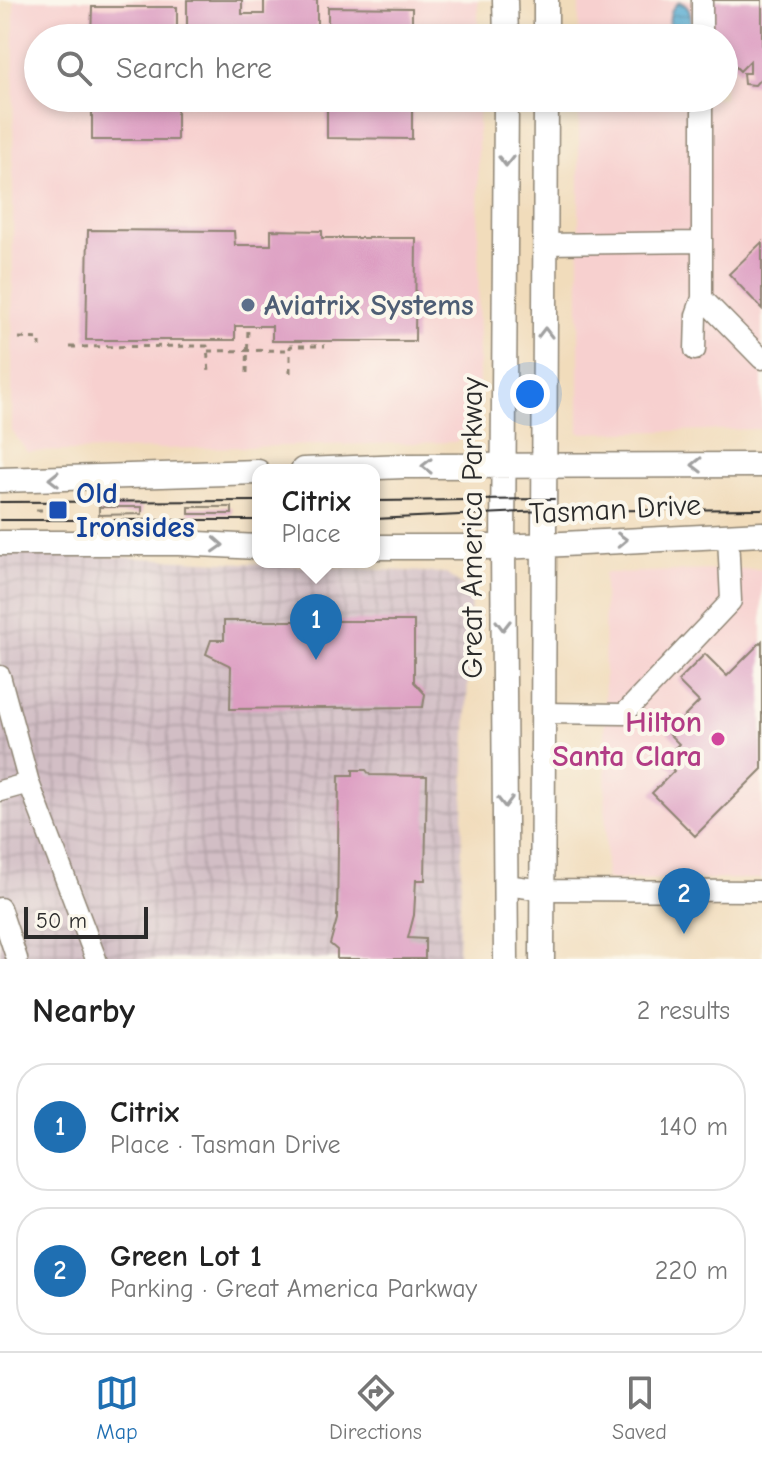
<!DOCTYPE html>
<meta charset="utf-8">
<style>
body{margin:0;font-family:"Comic Neue",sans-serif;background:#f2f2f2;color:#222}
.scale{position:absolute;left:24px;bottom:20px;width:124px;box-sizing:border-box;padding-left:8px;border:4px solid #2b2b2b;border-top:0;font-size:22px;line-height:28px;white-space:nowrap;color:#2b2b2b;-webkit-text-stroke:6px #fbf7ec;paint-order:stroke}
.you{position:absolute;left:530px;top:394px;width:28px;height:28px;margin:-20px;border:6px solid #fff;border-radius:50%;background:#1a73e8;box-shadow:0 0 0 12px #1a73e833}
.badge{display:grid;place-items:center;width:52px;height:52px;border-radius:50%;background:#1f6fb2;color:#fff;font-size:26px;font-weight:700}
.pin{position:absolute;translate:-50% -66px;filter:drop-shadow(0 2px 4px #0008)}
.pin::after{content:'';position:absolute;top:42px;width:28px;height:24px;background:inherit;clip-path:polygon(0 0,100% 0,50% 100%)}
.popup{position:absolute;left:252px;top:464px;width:128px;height:104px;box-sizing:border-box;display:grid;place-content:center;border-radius:16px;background:#fff;filter:drop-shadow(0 2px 6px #0005);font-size:26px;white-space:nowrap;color:#767676}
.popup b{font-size:30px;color:#222}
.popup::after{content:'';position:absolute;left:50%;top:100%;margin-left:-16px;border:16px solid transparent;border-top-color:#fff}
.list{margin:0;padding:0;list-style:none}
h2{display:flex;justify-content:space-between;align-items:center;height:104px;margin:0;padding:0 32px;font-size:34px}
h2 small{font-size:26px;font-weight:400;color:#767676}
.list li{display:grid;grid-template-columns:52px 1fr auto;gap:24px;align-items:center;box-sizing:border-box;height:128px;margin:0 16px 16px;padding:0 16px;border:2px solid #e0e0e0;border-radius:32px}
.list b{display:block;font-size:30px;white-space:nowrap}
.list p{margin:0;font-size:26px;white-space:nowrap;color:#767676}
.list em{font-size:26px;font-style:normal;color:#767676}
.icon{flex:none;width:44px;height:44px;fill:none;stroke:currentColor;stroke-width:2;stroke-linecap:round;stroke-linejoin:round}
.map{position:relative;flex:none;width:762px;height:959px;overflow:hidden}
.search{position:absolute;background:#fff;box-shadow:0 4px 12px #0003;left:24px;right:24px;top:24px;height:88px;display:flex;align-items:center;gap:20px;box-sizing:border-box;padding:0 28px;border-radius:44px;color:#767676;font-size:30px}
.sheet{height:392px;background:#fff}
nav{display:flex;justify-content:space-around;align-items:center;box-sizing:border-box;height:112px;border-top:2px solid #e0e0e0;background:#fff;font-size:22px;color:#767676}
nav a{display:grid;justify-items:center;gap:4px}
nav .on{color:#1f6fb2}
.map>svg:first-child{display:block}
.built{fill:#f7d0cf}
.industrial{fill:url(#industrial-grid)}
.water{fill:url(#water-rules);stroke:#406a7e;stroke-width:2}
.building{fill:#dd9ec2}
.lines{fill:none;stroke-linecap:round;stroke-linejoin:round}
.minor-casing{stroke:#8e8473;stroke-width:23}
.major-casing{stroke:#8e8473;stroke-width:27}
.path{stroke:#8e8473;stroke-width:3;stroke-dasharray:6 6;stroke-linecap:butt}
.minor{stroke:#fff;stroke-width:20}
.major{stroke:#fff;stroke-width:24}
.tram{stroke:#2b2b2b;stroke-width:2}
.oneway{stroke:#a0a0a0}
.service-dot{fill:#5c6f8a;stroke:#fbf7ec;stroke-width:3}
.transit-dot{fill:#1a4fb4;stroke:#fbf7ec;stroke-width:3}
.hotel-dot{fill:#d1479c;stroke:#fbf7ec;stroke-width:3}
.labels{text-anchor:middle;stroke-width:8;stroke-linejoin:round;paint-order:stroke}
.service-label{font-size:30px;font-weight:bold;fill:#4e5e75;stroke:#fbf7ec;text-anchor:start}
.transit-label{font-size:30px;font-weight:bold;fill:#164399;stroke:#fbf7ec;text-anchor:start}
.street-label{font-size:30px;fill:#2b2b2b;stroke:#fbf7ec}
.hotel-label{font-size:30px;font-weight:bold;fill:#b23c85;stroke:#fbf7ec;text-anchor:end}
</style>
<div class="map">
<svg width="762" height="959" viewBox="0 0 762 959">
<defs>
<pattern id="industrial-grid" width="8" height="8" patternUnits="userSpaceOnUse" patternTransform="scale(2)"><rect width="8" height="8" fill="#d2bec5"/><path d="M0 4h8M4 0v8" fill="none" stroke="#b4a3a9"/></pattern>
<pattern id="water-rules" width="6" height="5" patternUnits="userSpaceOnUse" patternTransform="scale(2)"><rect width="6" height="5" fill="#55aad1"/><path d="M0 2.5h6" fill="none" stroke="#478baa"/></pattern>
</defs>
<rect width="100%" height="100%" fill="#fbf7ec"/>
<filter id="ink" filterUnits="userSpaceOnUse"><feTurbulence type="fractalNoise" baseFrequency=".0125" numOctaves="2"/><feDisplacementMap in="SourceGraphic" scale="16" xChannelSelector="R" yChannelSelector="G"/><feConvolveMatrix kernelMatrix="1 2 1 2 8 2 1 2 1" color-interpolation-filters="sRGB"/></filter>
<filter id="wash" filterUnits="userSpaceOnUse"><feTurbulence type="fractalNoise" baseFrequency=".006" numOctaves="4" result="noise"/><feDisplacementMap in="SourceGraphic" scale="32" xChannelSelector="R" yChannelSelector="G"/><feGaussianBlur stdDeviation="1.8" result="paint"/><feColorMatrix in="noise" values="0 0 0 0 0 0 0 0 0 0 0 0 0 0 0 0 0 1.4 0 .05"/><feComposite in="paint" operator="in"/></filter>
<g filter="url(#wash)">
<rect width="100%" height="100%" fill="#f1dcbb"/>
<path class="built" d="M14,0h464v38h-440v60h440l1,319 -23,25 -429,10 -15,-21z
M579,0h183v429l-183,4v-335h145v-60h-145z
M762,569v310l-156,1 -2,-307z"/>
<path class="industrial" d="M0,551l445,22 26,20 -13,366h-458z"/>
<path class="water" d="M680,2c15,6 10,22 10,36h-20c0,-14 -4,-29 10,-36z"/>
<g id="blocks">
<path class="building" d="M187,0h55v14h22v-14h53v38h-130z
M705,0h57v77l-7,8 -11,-1 -1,-11h7v-12l-10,10 -16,-16v-17h-17z
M92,7h85v31h-86z
M328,7l84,1v30h-84z
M92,98h85v42h-85z
M327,98h85v41l-85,-1z
M88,230l146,1 1,14h36v-15l51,1v7h94l-1,103h-143v-15h-37v14h-149z
M762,242v67l-33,-35z
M99,507h43v7l-43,1z
M189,507h43v7h-43z
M224,621h190v61l11,12 -2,13 -193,2 1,-43 -25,-12 5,-14h13z
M762,641v128l-67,67 -43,-43 22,-22 -11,-12 16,-15 -11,-11 31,-31 -21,-21 27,-27 22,22z
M353,770h13l4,5 57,1 -2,104h-9l-2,35 -6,23 17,1v20h-88v-9l-7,-6 7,-25 2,-144h14z"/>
</g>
</g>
<g filter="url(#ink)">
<use href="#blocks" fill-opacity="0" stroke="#8e8473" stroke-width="2"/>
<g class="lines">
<defs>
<path id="minor" d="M702,0v38
M545,244l157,-2
M702,298l60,61
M695,350l1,-35 6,-17v-200
M0,676l29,107 67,176
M543,713l81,1 107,-113 -3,-65
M0,791l29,-8
M506,885l37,5 219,1
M0,908l17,51"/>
<path id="major" d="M505,0l1,38
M546,38v-38
M303,470l101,-4 358,-1
M0,480l258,-8
M0,543h179l79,4
M374,547h129l259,-13
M506,959l-3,-412 3,-449
M542,959l4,-861"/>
</defs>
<use href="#minor" class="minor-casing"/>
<use href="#major" class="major-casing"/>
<path class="path" d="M19,338l21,1v8
M70,347l137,-1 2,27
M208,351l82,-1
M247,373l1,-47
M290,373v-27h35
M36,510h14"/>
<use href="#minor" class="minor"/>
<use href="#major" class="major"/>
<path class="tram" d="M374,501l180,-2
M0,502l258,-1
M374,519l170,-8 218,-2
M0,520h258"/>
</g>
<defs><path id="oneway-chevron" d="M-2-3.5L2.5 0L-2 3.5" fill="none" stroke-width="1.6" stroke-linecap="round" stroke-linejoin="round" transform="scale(2)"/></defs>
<g class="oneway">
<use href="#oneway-chevron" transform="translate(506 161) rotate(90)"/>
<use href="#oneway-chevron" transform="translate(545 333) rotate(-90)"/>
<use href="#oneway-chevron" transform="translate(697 465) rotate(179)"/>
<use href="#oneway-chevron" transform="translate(427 466) rotate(-180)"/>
<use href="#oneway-chevron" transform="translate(54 479) rotate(179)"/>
<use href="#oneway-chevron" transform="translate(622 540) rotate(-2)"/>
<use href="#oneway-chevron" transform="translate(218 545) rotate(3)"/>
<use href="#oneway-chevron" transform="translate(503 625) rotate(90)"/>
<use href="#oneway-chevron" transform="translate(505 802) rotate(89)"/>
</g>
</g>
<circle class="service-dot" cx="248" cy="305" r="8"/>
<rect class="transit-dot" x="48" y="500" width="20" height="20" rx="4"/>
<circle class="hotel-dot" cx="718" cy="739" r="8"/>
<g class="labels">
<g class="service-label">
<text x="264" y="315">Aviatrix Systems</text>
</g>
<g class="transit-label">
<text x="76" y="503">Old<tspan x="76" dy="34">Ironsides</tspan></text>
</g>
<g class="street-label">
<text transform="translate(615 509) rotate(-3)" y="10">Tasman Drive</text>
<text transform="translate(472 528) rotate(-90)" y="10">Great America Parkway</text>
</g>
<g class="hotel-label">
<text x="702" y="732">Hilton<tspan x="702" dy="34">Santa Clara</tspan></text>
</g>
</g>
</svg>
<div class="scale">50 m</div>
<div class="you"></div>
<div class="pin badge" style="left:316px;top:660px">1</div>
<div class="popup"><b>Citrix</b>Place</div>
<div class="pin badge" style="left:684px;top:934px">2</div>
<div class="search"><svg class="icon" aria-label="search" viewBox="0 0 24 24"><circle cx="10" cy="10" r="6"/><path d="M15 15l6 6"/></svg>Search here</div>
</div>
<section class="sheet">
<h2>Nearby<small>2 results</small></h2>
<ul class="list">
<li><span class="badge">1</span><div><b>Citrix</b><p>Place · Tasman Drive</p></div><em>140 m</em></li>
<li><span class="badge">2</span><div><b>Green Lot 1</b><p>Parking · Great America Parkway</p></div><em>220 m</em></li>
</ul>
</section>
<nav>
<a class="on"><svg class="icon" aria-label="map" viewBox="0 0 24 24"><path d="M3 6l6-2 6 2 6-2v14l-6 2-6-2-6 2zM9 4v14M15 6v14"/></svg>Map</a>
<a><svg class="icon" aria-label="directions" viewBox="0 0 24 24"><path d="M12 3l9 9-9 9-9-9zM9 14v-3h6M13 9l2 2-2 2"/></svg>Directions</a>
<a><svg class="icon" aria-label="saved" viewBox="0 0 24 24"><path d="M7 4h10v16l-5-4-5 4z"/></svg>Saved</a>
</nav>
